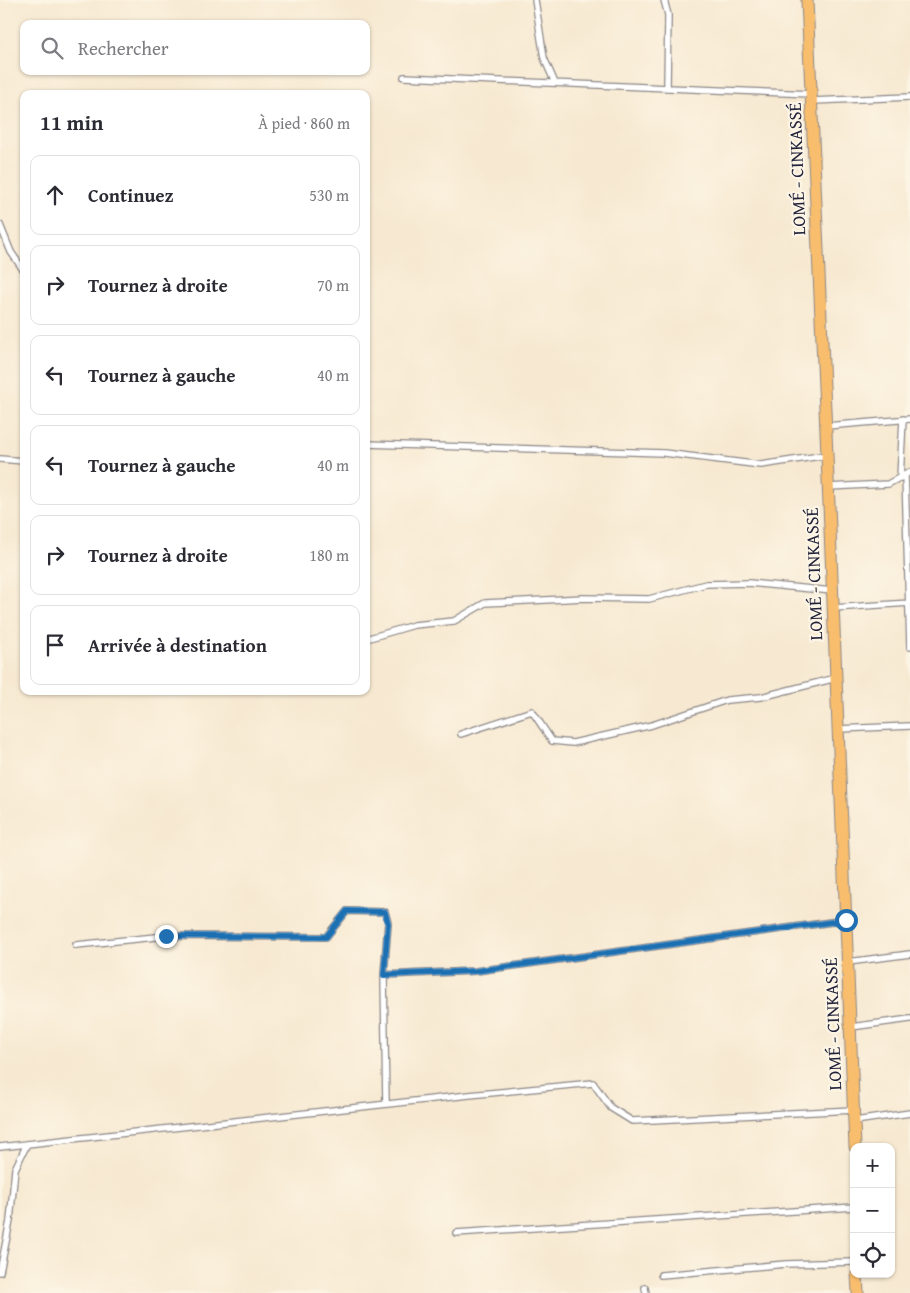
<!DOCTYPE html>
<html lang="fr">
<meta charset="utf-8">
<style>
body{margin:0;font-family:"Gentium Book Plus",serif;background:#f2f2f3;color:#2b2b33}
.controls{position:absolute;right:15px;bottom:15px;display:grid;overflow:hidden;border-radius:10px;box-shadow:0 1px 4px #0004}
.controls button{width:45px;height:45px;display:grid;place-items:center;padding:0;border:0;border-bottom:1px solid #e1e1e2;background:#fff;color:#2b2b33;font:25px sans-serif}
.stop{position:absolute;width:15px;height:15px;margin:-11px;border:4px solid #1f6fb2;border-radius:50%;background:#fff}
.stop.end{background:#1f6fb2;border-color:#fff;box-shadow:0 1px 5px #0008}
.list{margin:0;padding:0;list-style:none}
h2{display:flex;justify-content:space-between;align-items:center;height:65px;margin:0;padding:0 20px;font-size:21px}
h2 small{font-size:16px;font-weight:400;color:#7c7c81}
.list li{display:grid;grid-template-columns:32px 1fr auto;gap:15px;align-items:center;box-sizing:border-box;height:80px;margin:0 10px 10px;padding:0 10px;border:1px solid #e1e1e2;border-radius:10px}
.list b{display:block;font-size:19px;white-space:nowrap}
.list em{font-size:16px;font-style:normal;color:#7c7c81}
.icon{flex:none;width:28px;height:28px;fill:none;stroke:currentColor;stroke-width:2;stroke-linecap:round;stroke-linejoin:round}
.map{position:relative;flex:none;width:910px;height:1293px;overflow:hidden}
.search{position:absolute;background:#fff;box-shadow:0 1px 4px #0004;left:20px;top:20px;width:350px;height:55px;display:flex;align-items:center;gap:12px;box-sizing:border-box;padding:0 18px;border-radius:10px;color:#7c7c81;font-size:19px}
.panel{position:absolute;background:#fff;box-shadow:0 1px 4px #0004;left:20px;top:90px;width:350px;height:605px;border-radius:10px}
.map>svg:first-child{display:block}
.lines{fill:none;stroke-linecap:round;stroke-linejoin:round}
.street-casing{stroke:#8c8686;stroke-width:8}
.highway-casing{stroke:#8c8686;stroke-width:13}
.street{stroke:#fff;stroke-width:5.5}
.highway{stroke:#f9be6d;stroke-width:11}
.route{stroke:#1f6fb2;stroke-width:6}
.labels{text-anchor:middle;stroke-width:4.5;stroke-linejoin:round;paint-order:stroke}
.street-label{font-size:18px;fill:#22223b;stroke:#fcf5e5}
</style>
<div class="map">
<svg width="910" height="1293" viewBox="0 0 910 1293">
<rect width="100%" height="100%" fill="#fcf5e5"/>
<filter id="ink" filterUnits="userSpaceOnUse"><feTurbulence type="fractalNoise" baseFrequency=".02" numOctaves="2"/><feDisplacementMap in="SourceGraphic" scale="10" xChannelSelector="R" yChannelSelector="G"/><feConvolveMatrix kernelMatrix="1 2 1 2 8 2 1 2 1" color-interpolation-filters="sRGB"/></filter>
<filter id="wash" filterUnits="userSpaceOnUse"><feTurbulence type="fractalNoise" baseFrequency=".0096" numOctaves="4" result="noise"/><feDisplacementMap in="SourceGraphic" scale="20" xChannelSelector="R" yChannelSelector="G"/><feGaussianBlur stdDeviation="1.12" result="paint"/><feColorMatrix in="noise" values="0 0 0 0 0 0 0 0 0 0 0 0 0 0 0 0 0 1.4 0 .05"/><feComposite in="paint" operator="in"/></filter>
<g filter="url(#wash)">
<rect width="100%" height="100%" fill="#f7e9d1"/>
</g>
<g filter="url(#ink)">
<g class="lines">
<defs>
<path id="street" d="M535,0l9,58 11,25
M664,0l4,15 -1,73
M404,77l408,17
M812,101l98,-4
M0,225l11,27 13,19
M826,426l84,-7
M366,444l298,9 97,12 66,-10
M0,459l24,2
M905,475l5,172
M900,478l3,-59
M828,487l60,-3 22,-12
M833,608l77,-5
M366,639l48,-14 40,-4 31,-18 98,-5 66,1 57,-15 43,-1 84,8
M838,729l72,-3
M461,734l71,-23 20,30 21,2 79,-18 75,-25 34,-3 75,-19
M76,945l90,-9 160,1 21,-26 38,1 3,11 -4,52 92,-4 370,-51
M848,962l62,-8
M384,975l2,129
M851,1027l59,-8
M855,1121l55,-8
M0,1147l469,-52 124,-12 18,25 21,13 222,-11
M456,1233l398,-26
M0,1272l10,-51 5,-52 12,-25
M661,1275l125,-11 68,-2
M645,1288l1,5"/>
<path id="highway" d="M807,0l20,455 28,692
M857,1274l1,19"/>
</defs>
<use href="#street" class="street-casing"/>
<use href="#highway" class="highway-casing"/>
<use href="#street" class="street"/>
<use href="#highway" class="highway"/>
</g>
</g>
<g class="lines" filter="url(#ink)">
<path class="route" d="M166,936l160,1 21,-26 38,1 3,11 -4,52 92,-4 370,-51"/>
</g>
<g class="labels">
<g class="street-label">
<text transform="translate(797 169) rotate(-92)" y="6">LOMÉ - CINKASSÉ</text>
<text transform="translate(814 574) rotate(-92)" y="6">LOMÉ - CINKASSÉ</text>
<text transform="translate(833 1024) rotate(-92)" y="6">LOMÉ - CINKASSÉ</text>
</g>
</g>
</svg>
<div class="controls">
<button>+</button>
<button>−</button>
<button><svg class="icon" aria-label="locate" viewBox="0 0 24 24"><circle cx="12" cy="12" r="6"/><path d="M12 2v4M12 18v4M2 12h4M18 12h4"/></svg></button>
</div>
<div class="stop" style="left:846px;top:920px"></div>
<div class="stop end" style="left:166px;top:936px"></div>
<div class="search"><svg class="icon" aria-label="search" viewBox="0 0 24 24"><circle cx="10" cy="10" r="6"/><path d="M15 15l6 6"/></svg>Rechercher</div>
<section class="panel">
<h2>11 min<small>À pied · 860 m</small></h2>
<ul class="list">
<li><svg class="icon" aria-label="ahead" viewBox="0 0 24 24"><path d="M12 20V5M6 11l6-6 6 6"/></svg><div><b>Continuez</b></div><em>530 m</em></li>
<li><svg class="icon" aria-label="right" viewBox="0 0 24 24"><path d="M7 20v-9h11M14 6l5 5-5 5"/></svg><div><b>Tournez à droite</b></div><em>70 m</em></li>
<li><svg class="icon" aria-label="left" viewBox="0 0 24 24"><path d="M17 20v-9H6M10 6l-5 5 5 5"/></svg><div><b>Tournez à gauche</b></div><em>40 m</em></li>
<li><svg class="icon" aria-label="left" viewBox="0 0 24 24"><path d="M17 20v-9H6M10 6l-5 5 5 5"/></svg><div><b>Tournez à gauche</b></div><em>40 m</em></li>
<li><svg class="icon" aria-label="right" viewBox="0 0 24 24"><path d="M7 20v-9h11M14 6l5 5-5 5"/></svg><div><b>Tournez à droite</b></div><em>180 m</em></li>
<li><svg class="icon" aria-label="arrive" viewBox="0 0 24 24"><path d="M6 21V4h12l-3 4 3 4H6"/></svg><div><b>Arrivée à destination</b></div></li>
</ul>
</section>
</div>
